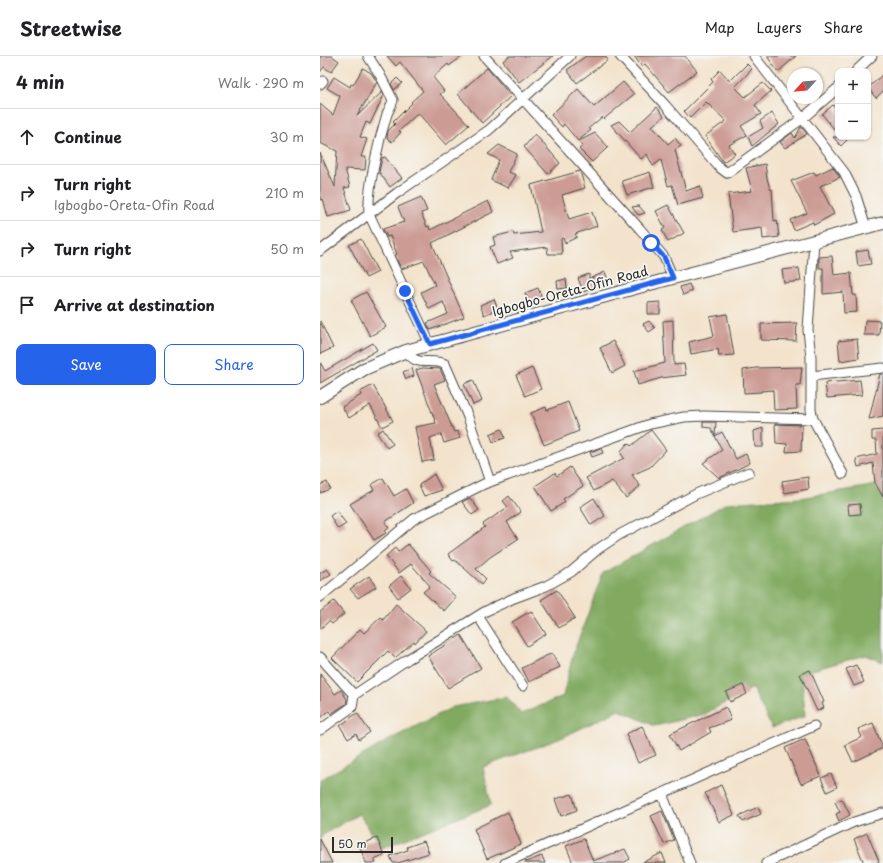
<!DOCTYPE html>
<meta charset="utf-8">
<style>
body{margin:0;font-family:"Playpen Sans",sans-serif;background:#f2f2f2;color:#202124}
.controls{position:absolute;right:12px;top:12px;display:grid;overflow:hidden;border-radius:8px;box-shadow:0 1px 3px #0004}
.controls button{width:36px;height:36px;display:grid;place-items:center;padding:0;border:0;border-bottom:1px solid #e0e0e0;background:#fff;color:#202124;font:20px sans-serif}
.compass{position:absolute;left:467px;top:12px;width:36px;height:36px;border-radius:50%;background:#fff;box-shadow:0 1px 3px #0004;rotate:244deg}
.scale{position:absolute;left:12px;bottom:10px;width:61px;box-sizing:border-box;padding-left:4px;border:2px solid #2b2b2b;border-top:0;font-size:11px;line-height:14px;white-space:nowrap;color:#2b2b2b;-webkit-text-stroke:3px #f6f6f2;paint-order:stroke}
.stop{position:absolute;width:12px;height:12px;margin:-9px;border:3px solid #2563eb;border-radius:50%;background:#fff}
.stop.end{background:#2563eb;border-color:#fff;box-shadow:0 1px 4px #0008}
.list{margin:0;padding:0;list-style:none}
h2{display:flex;justify-content:space-between;align-items:center;height:52px;margin:0;padding:0 16px;font-size:17px}
h2 small{font-size:13px;font-weight:400;color:#757577}
.list li{display:grid;grid-template-columns:26px 1fr auto;gap:12px;align-items:center;box-sizing:border-box;height:56px;padding:0 16px;border-top:1px solid #e0e0e0}
.list b{display:block;font-size:15px;white-space:nowrap}
.list p{margin:0;font-size:13px;white-space:nowrap;color:#757577}
.list em{font-size:13px;font-style:normal;color:#757577}
.actions{display:flex;gap:8px;padding:12px 16px}
.actions a{flex:1;padding:9px 0;border:1px solid #2563eb;border-radius:8px;text-align:center;font-size:14px;color:#2563eb}
.actions .main{background:#2563eb;color:#fff}
.icon{flex:none;width:22px;height:22px;fill:none;stroke:currentColor;stroke-width:2;stroke-linecap:round;stroke-linejoin:round}
.map{position:relative;flex:none;width:563px;height:807px;overflow:hidden}
header{display:flex;align-items:center;gap:24px;box-sizing:border-box;height:56px;padding:0 20px;background:#fff;border-bottom:1px solid #e0e0e0}
header strong{font-size:19px}
nav{display:flex;gap:22px;margin-inline-start:auto;font-size:14px}
main{display:flex}
aside{flex:1;background:#fff}
.map>svg:first-child{display:block}
.forest{fill:#81aa61;stroke:#566a46}
.building{fill:#cc9b94}
.lines{fill:none;stroke-linecap:round;stroke-linejoin:round}
.street-casing{stroke:#494743;stroke-width:11}
.secondary-casing{stroke:#494743;stroke-width:14}
.street{stroke:#fff;stroke-width:9}
.secondary{stroke:#fff;stroke-width:12}
.route{stroke:#2563eb;stroke-width:5}
.labels{text-anchor:middle;stroke-width:3.5;stroke-linejoin:round;paint-order:stroke}
.street-label{font-size:13px;fill:#2b2b2b;stroke:#f6f6f2}
</style>
<header>
<strong>Streetwise</strong>
<nav><a>Map</a><a>Layers</a><a>Share</a></nav>
</header>
<main>
<aside>
<h2>4 min<small>Walk · 290 m</small></h2>
<ul class="list">
<li><svg class="icon" aria-label="ahead" viewBox="0 0 24 24"><path d="M12 20V5M6 11l6-6 6 6"/></svg><div><b>Continue</b></div><em>30 m</em></li>
<li><svg class="icon" aria-label="right" viewBox="0 0 24 24"><path d="M7 20v-9h11M14 6l5 5-5 5"/></svg><div><b>Turn right</b><p>Igbogbo-Oreta-Ofin Road</p></div><em>210 m</em></li>
<li><svg class="icon" aria-label="right" viewBox="0 0 24 24"><path d="M7 20v-9h11M14 6l5 5-5 5"/></svg><div><b>Turn right</b></div><em>50 m</em></li>
<li><svg class="icon" aria-label="arrive" viewBox="0 0 24 24"><path d="M6 21V4h12l-3 4 3 4H6"/></svg><div><b>Arrive at destination</b></div></li>
</ul>
<div class="actions"><a class="main">Save</a><a>Share</a></div>
</aside>
<div class="map">
<svg width="563" height="807" viewBox="0 0 563 807">
<rect width="100%" height="100%" fill="#f6f6f2"/>
<filter id="ink" filterUnits="userSpaceOnUse"><feTurbulence type="fractalNoise" baseFrequency=".025" numOctaves="2"/><feDisplacementMap in="SourceGraphic" scale="8" xChannelSelector="R" yChannelSelector="G"/><feConvolveMatrix kernelMatrix="1 2 1 2 8 2 1 2 1" color-interpolation-filters="sRGB"/></filter>
<filter id="wash" filterUnits="userSpaceOnUse"><feTurbulence type="fractalNoise" baseFrequency=".012" numOctaves="4" result="noise"/><feDisplacementMap in="SourceGraphic" scale="16" xChannelSelector="R" yChannelSelector="G"/><feGaussianBlur stdDeviation="0.9" result="paint"/><feColorMatrix in="noise" values="0 0 0 0 0 0 0 0 0 0 0 0 0 0 0 0 0 1.4 0 .05"/><feComposite in="paint" operator="in"/></filter>
<g filter="url(#wash)">
<rect width="100%" height="100%" fill="#f3e3cc"/>
<path class="forest" d="M563,428v178l-17,-7 -64,18 3,43 -33,12 -20,-40 -47,26 -50,12 -36,-16 -60,29 -76,28 8,38 -109,43 -23,-34 -35,20 -4,5v-59l67,-39 66,-34 54,-10 14,17 42,-18 10,-42 30,-81 124,-70 73,-5z"/>
<g id="blocks">
<path class="building" d="M0,0h12l7,5 -8,11 -7,-5 -4,5z
M67,0h76l-14,10 -1,-2 -15,13 11,14 -4,3 29,31 -23,20 -28,-32 -19,18 2,1 -9,10 -5,-4 1,-7 7,-7 -2,-2 19,-19 -1,-1 12,-11 -23,-29 -4,4z
M189,0h44l-34,26 -16,-21z
M266,0h19l3,4 -31,23 -10,-13z
M314,0h51l12,15 -28,21 -24,-28 -3,3z
M447,0h29l-18,16z
M427,8l5,5 -17,18 10,10 18,-14 8,8 -16,14 6,9 -20,12 6,9 -18,10 6,9 -12,8 -18,-26 21,-15 -20,-19 -16,16 -6,-7 29,-29 -2,-3 9,-9 10,11z
M43,12l8,5 6,9 -20,34 25,-24 2,3 -14,29 -4,-2 -6,15 7,2 -6,18h5l-1,13 -20,-1 5,18 -6,1 7,22 -23,7 -5,-18 -3,1v-47l15,34 2,-36 -17,-8v-39l13,11 7,-19 -13,-8 7,-11 16,10 1,-3 2,1z
M167,12l24,28 -29,27 -24,-29z
M563,18v17l-7,7 -8,-10z
M77,22l5,5 -8,7 -3,-6z
M303,26l11,12 -30,25 -2,-2 -13,11 2,2 -13,11 -14,-17 -2,3 -11,-12 27,-26 16,18z
M513,49l5,7v22l-16,-20z
M337,51l7,9 -12,10 16,18 7,-6 6,8 -6,4 11,41 14,-5 3,12 -25,7 -6,-20 -4,1 -7,-26 -8,6 -6,-12 -6,5 -30,-34 8,-4 11,11z
M452,57l7,11 -27,22 -4,-9 15,-9 -3,-7z
M481,71l6,7 -22,14 -5,-6 12,-9 3,5z
M275,77l13,14 -16,15 -13,-13 4,-3 -4,-5z
M215,78l25,29 -12,11 -24,-27z
M513,81h17l-9,9z
M179,89l18,9 -9,18 8,3 -8,13 -17,-8 8,-20 -11,-6z
M65,101l17,21 -12,9 -11,-15 3,-14z
M445,108l2,14 3,11h2l2,32 3,-1 2,17 -16,2 -1,-11 -29,4 -5,-38 24,-3 -6,-23z
M513,111l7,10 -20,9 14,28 -20,11 -1,-3 -19,8 -4,-10 17,-7 -16,-32 23,-9 2,3z
M260,115l5,17 -23,7 5,18 2,6 23,-7 5,14 -22,8 2,3 -12,6 -2,-5 -2,1 1,15h-14l-1,-7 -37,5 3,6 -16,6 -7,-17 5,-2 -2,-8 20,-5 1,3 27,-3 -10,-47z
M330,116l4,15 -27,8 -5,-14z
M101,141l6,14 -6,2 6,14 2,-1 1,4 58,-29 5,11 -61,31 32,74 -34,13 -3,-7 21,-9 -5,-12 -14,7 -8,-17 14,-7 -11,-24 -23,8 -6,-14 2,-1 -7,-18 -3,1 -4,-8 21,-7 -6,-15z
M348,149l16,28 -16,9 -6,-12 3,-2 -9,-17z
M319,150l6,7 -7,2 -6,-8z
M41,183l17,33 -12,6 -17,-33z
M548,194l3,14 -13,2 -2,-14z
M512,200l2,19 17,-2 2,22h3l1,17 -13,1 -1,-21 -20,2v-26h-4v-11z
M479,212l2,13 -17,2 -2,-13z
M285,216l3,8 -25,12 -5,-14 11,-4v5z
M246,223l1,9 -9,1 -1,-8z
M369,228l3,7 -9,4 -3,-8z
M218,232l5,12 -13,5 -5,-12z
M46,236l20,35 -16,9 -19,-36z
M174,243l4,10 -14,6 -4,-10z
M340,246v12h-12v-11z
M407,258l7,41 -15,1 -1,-7 -27,5 -2,-12 25,-6 -4,-19z
M353,264l1,45 10,-1 2,11 -25,3 -23,7 -4,-14 31,-8 -2,-42z
M545,264l15,1 -1,14h-15z
M0,265l13,27 -13,6z
M329,265l6,7 -6,4 -6,-8z
M477,267l-1,18 -35,-1v-16z
M537,283l2,19 -19,3 -2,-20z
M293,285l12,25 -13,7 -12,-25z
M53,287l4,7 -57,33v-21l5,9z
M482,311l-2,18h-4l1,24 -23,1 -1,-20 -12,1v1l-17,1 -1,-23 13,-2z
M92,312l2,8 -8,3 -3,-7z
M103,312l17,1 5,11 -11,4 20,48 4,-1 2,7 -16,5 -3,-9 -11,4 4,22 -12,2 -7,-35 21,-4 -20,-53z
M212,312l9,21 -16,7 -9,-21z
M560,318h3v42l-14,3z
M153,324l9,21 -9,4 -9,-21z
M540,324l2,15 -35,3 -2,-15z
M53,329l20,36 -11,6 -12,-22 -21,13 -7,-11 19,-12 -1,-3z
M248,346l11,29 -35,14 -13,-32 15,-6 1,3z
M383,366h13l-1,14 7,-4 14,27 10,-5 4,9 -31,15 -16,-15 19,-13 -11,-22 -8,-1z
M455,368l27,1 -1,26 -15,1 1,-8 -11,-1z
M443,372v19h-8l-1,-16z
M63,373l10,15 -6,4 -10,-15z
M182,373l3,9 -12,4 -3,-8z
M331,374l15,20 -16,17 -18,8 8,11 -14,12 -14,-17 -18,10 -8,-13 38,-20 -4,-6 8,-9 3,3z
M563,374v67l-8,-14 -2,-20 -15,4 -2,-8 21,-5 -1,-14h-4v-9z
M281,392l2,5 -11,4 -2,-5z
M250,411l13,19 -20,13 2,3 -14,9 -16,-25 20,-13 2,3z
M114,418l8,16 -18,6 -5,-11z
M488,421l1,12 -25,4 -2,-12z
M63,422l11,18 12,-7 7,14 -28,19 4,6 -4,3 1,2 -12,7 -24,-36 24,-14 -3,-5z
M7,426l3,7 -10,4v-8z
M189,440l12,16 -14,10 11,17 -28,18 -14,12 10,10 -4,5 -27,-24 -2,1 -5,-7 37,-27 -2,-3 25,-17 -5,-6z
M150,442l9,12 -7,5 -10,-13z
M274,442l11,18 -14,9 -11,-18z
M540,448l1,10 -12,1 -1,-10z
M17,455l9,13 -8,5 -8,-13z
M88,488l23,27 -2,2 27,24 -12,14 -21,-19 7,-6 -19,-22 -12,9 -13,-17 9,-8 3,4z
M7,513l4,5 -11,7v-8z
M49,520l7,11 -18,11 -8,-9z
M81,520l10,12 -13,10 -9,-12z
M237,534l18,28 -16,10 -18,-28z
M14,545l10,13 -12,10 -3,-3 -9,8v-17z
M76,548l30,27 -11,12 -1,-2 -19,17 -7,-7 -31,31 -25,-24 28,-29 4,4 17,-16 2,3z
M211,555l15,23 -19,12 -15,-24z
M141,579l20,33 -33,20 -20,-32z
M232,597l8,14 -31,15 -7,-14z
M536,609l8,17 -10,4 -8,-17z
M490,614l14,32 -2,1 2,5 -7,3 -17,-37z
M0,618l15,20 6,-4 6,9 -1,5 -15,10 -2,-3 -9,7z
M423,629l4,9 -17,8 -4,-10z
M406,651l5,13 -22,8 2,4 -32,19 -9,-17z
M37,657l13,19 -11,8 -3,-6 -8,5 -8,-13z
M553,667l10,25 -30,14 -8,-17 17,-8 -4,-8z
M322,670l14,29 -18,8 -12,-29z
M485,683l16,37 -20,8 -16,-36z
M511,718l6,13 -10,5 -6,-14z
M401,729l13,30 -15,7 -14,-29z
M252,738l5,16 -16,6 -6,-17z
M522,743l8,16 -11,6 -3,-7 4,-2 -5,-10z
M438,751l3,7 -18,8 -4,-6z
M342,755l12,29 -10,4 -13,-28z
M188,756l13,32 -34,15 -13,-30z
M547,777l12,28 -3,2h-12l-10,-24z
M57,782l7,17 -10,4 2,4h-10l-7,-18z
M0,783l12,24h-12z
M264,783l9,22 32,-12 5,10 -7,4h-50l-7,-17z
M104,785l5,12 -31,10h-5l-3,-7 18,-6 -1,-3z
M342,797l4,10h-24z
M222,800l3,7h-20v-1z"/>
</g>
</g>
<g filter="url(#ink)">
<use href="#blocks" fill-opacity="0" stroke="#494743" stroke-width="1"/>
<g class="lines">
<defs>
<path id="street" d="M48,0l12,19 13,25c-1,5 -4,9 -6,14 -8,26 -20,74 -18,100l61,130
M164,0l156,173 24,28 9,21
M300,0l46,50 53,61 8,6 76,-55 35,-30
M434,0l90,116 12,24 10,32
M536,15l16,-15
M0,28l3,-3
M494,185l-6,89 3,27v53l2,9 30,55
M0,195l77,-58 92,-63 81,-74
M86,295c13,18 21,6 39,13l23,53 22,65
M491,320l72,-8
M0,541l94,-78 70,-35 166,-60 34,-7 20,-1 109,3
M158,560l45,70
M0,601l34,38 -2,12 -32,23
M34,639l54,-36 78,-48 28,-13 32,-12 25,-14 27,-23 21,-14 77,-41 53,-22
M342,738l28,69
M185,807l309,-137
M446,807l88,-41 29,-9"/>
<path id="secondary" d="M0,341l44,-28 42,-18 240,-66 237,-62"/>
</defs>
<use href="#street" class="street-casing"/>
<use href="#secondary" class="secondary-casing"/>
<use href="#street" class="street"/>
<use href="#secondary" class="secondary"/>
</g>
</g>
<g class="lines" filter="url(#ink)">
<path class="route" d="M85,235l25,53 243,-66 -9,-21 -13,-14"/>
</g>
<g class="labels">
<g class="street-label">
<text transform="translate(250 235) rotate(-15)" y="5">Igbogbo-Oreta-Ofin Road</text>
</g>
</g>
</svg>
<div class="controls">
<button>+</button>
<button>−</button>
</div>
<svg class="compass" viewBox="-18 -18 36 36"><path d="M0-13l5 13h-10z" fill="#e53935"/><path d="M0 13l5-13h-10z" fill="#757577"/></svg>
<div class="scale">50 m</div>
<div class="stop" style="left:331px;top:187px"></div>
<div class="stop end" style="left:85px;top:235px"></div>
</div>
</main>
